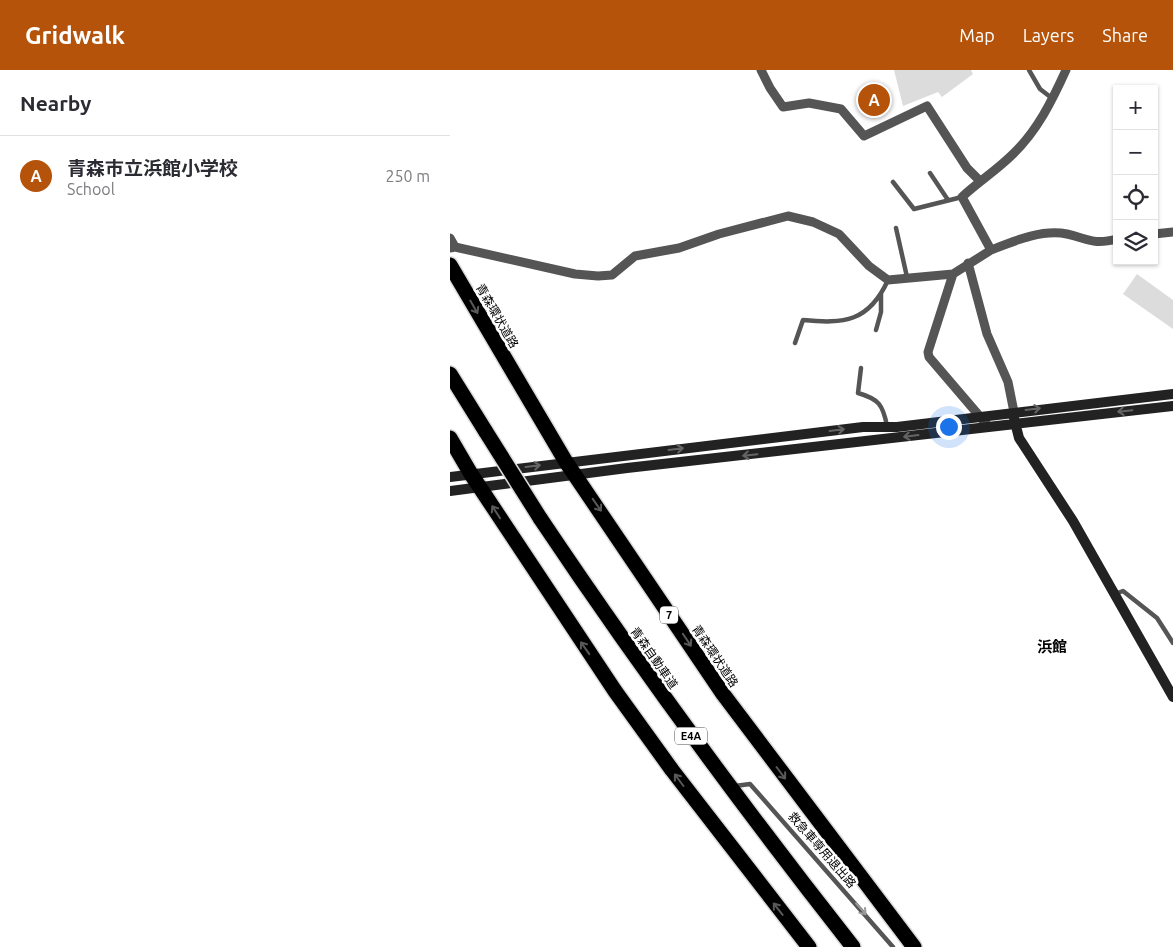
<!DOCTYPE html>
<meta charset="utf-8">
<style>
body{margin:0;font-family:Ubuntu,"Noto Sans JP",sans-serif;background:#f7f7f7;color:#2b2b33}
.controls{position:absolute;right:15px;top:15px;display:grid;overflow:hidden;border-radius:0px;box-shadow:0 1px 4px #0004}
.controls button{width:45px;height:45px;display:grid;place-items:center;padding:0;border:0;border-bottom:1px solid #e1e1e2;background:#fff;color:#2b2b33;font:25px sans-serif}
.you{position:absolute;left:498px;top:356px;width:18px;height:18px;margin:-12px;border:4px solid #fff;border-radius:50%;background:#1a73e8;box-shadow:0 0 0 8px #1a73e833}
.badge{display:grid;place-items:center;width:32px;height:32px;border-radius:50%;background:#b45309;color:#fff;font-size:16px;font-weight:700}
.pin{position:absolute;translate:-50% -50%;border:2px solid #fff;box-shadow:0 1px 5px #0006}
.list{margin:0;padding:0;list-style:none}
h2{display:flex;justify-content:space-between;align-items:center;height:65px;margin:0;padding:0 20px;font-size:21px}
h2 small{font-size:16px;font-weight:400;color:#7c7c81}
.list li{display:grid;grid-template-columns:32px 1fr auto;gap:15px;align-items:center;box-sizing:border-box;height:80px;padding:0 20px;border-top:1px solid #e1e1e2}
.list b{display:block;font-size:19px;white-space:nowrap}
.list p{margin:0;font-size:16px;white-space:nowrap;color:#7c7c81}
.list em{font-size:16px;font-style:normal;color:#7c7c81}
.icon{flex:none;width:28px;height:28px;fill:none;stroke:currentColor;stroke-width:2;stroke-linecap:round;stroke-linejoin:round}
.map{position:relative;flex:none;width:723px;height:877px;overflow:hidden}
header{display:flex;align-items:center;gap:30px;box-sizing:border-box;height:70px;padding:0 25px;background:#b45309;color:#fff}
header strong{font-size:24px}
nav{display:flex;gap:28px;margin-inline-start:auto;font-size:18px}
main{display:flex}
aside{flex:1;background:#fff}
.map>svg:first-child{display:block}
.green{fill:#dcdcdc}
.lines{fill:none;stroke-linecap:round;stroke-linejoin:round}
.highway-casing{stroke:#dbdbdb;stroke-width:18}
.lane{stroke:#555;stroke-width:4.5}
.street{stroke:#555;stroke-width:9}
.secondary{stroke:#222;stroke-width:10}
.highway{stroke:#000;stroke-width:15}
.highway-bridge-casing{stroke:#dbdbdb;stroke-width:18;stroke-linecap:butt}
.highway-bridge{stroke:#000;stroke-width:15}
.oneway{stroke:#595959}
.oneway2{stroke:#646464}
.oneway3{stroke:#999}
.labels{text-anchor:middle;stroke-width:5;stroke-linejoin:round;paint-order:stroke}
.shield{fill:#fff;stroke:#4c4c4c;stroke-width:1}
.shield-label{font-size:11px;font-weight:bold;fill:#000}
.street-label{font-size:12px;fill:#000;stroke:#fff}
.quarter-label{font-size:15px;font-weight:bold;fill:#000;stroke:#fff}
</style>
<header>
<strong>Gridwalk</strong>
<nav><a>Map</a><a>Layers</a><a>Share</a></nav>
</header>
<main>
<aside>
<h2>Nearby<small></small></h2>
<ul class="list">
<li><span class="badge">A</span><div><b>青森市立浜館小学校</b><p>School</p></div><em>250 m</em></li>
</ul>
</aside>
<div class="map">
<svg width="723" height="877" viewBox="0 0 723 877">
<rect width="100%" height="100%" fill="#fff"/>
<path class="green" d="M444,0h77l2,4 -31,23 -4,-5 -35,14z
M687,204l36,26v29l-50,-35z"/>
<g class="lines">
<defs>
<path id="highway" d="M0,195l116,197 157,232 191,253
M0,304l36,58
M0,368l21,36 144,217 57,79 137,177
M90,448c99,148 203,289 313,429"/>
</defs>
<use href="#highway" class="highway-casing"/>
<path class="lane" d="M579,0l11,19 13,10
M480,103l18,27
M443,112l21,27 48,-12
M446,158l11,49
M426,260l5,-18v-18
M345,273l8,-23c41,4 66,2 85,-40
M411,298l-3,25c21,6 25,12 29,33
M665,524l8,-3 34,27 16,25
M285,716l15,-2 143,163"/>
<path class="street" d="M311,0l9,18 13,19 26,-4 32,6 23,27 63,-30 40,62 13,13
M704,164l19,-2
M0,168l5,9
M0,178l5,-1 120,27 23,2 14,-1 23,-19 44,-8 40,-14 69,-18 25,6 26,12 30,32 19,14 65,-6 38,-24 -29,-53c16,-15 35,-27 51,-43 24,-23 39,-53 53,-84
M541,180c23,-9 51,-21 76,-16 22,5 26,11 50,5
M518,193l19,71 21,48 6,30
M503,204l-25,78 1,5 59,69"/>
<path class="secondary" d="M564,348l5,20 54,83 100,176
M0,407l413,-50h34l276,-33
M0,421l177,-23 546,-62"/>
<use href="#highway" class="highway"/>
<defs>
<path id="highway-bridge" d="M36,362l54,86"/>
</defs>
<use href="#highway-bridge" class="highway-bridge-casing"/>
<use href="#highway-bridge" class="highway-bridge"/>
</g>
<defs><path id="oneway-shaft" d="M-6 0H5M1.5-3L5.5 0L1.5 3" fill="none" stroke-width="1.6" stroke-linecap="round" stroke-linejoin="round" transform="scale(1.25)"/></defs>
<g class="oneway">
<use href="#oneway-shaft" transform="translate(24 237) rotate(60)"/>
<use href="#oneway-shaft" transform="translate(147 435) rotate(55)"/>
<use href="#oneway-shaft" transform="translate(46 442) rotate(-123)"/>
<use href="#oneway-shaft" transform="translate(237 570) rotate(56)"/>
<use href="#oneway-shaft" transform="translate(135 578) rotate(-125)"/>
<use href="#oneway-shaft" transform="translate(331 703) rotate(53)"/>
<use href="#oneway-shaft" transform="translate(229 710) rotate(-127)"/>
<use href="#oneway-shaft" transform="translate(328 839) rotate(-128)"/>
</g>
<g class="oneway2">
<use href="#oneway-shaft" transform="translate(583 339) rotate(-7)"/>
<use href="#oneway-shaft" transform="translate(675 341) rotate(174)"/>
<use href="#oneway-shaft" transform="translate(387 360) rotate(-7)"/>
<use href="#oneway-shaft" transform="translate(461 366) rotate(173)"/>
<use href="#oneway-shaft" transform="translate(226 379) rotate(-7)"/>
<use href="#oneway-shaft" transform="translate(300 385) rotate(174)"/>
<use href="#oneway-shaft" transform="translate(83 396) rotate(-7)"/>
</g>
<use class="oneway3" href="#oneway-shaft" transform="translate(411 839) rotate(49)"/>
<g class="labels">
<g class="shield">
<rect x="210" y="536.5" width="18" height="17" rx="4"/>
<rect x="225" y="657.5" width="32" height="17" rx="4"/>
</g>
<g class="shield-label">
<text x="219" y="549">7</text>
<text x="241" y="670">E4A</text>
</g>
<g class="street-label">
<text transform="translate(47 246) rotate(60)" y="4">青森環状道路</text>
<text transform="translate(265 586) rotate(56)" y="4">青森環状道路</text>
<text transform="translate(204 588) rotate(55)" y="4">青森自動車道</text>
<text transform="translate(372 780) rotate(49)" y="4">救急車専用退出路</text>
</g>
<g class="quarter-label">
<text x="602" y="582">浜館</text>
</g>
</g>
</svg>
<div class="controls">
<button>+</button>
<button>−</button>
<button><svg class="icon" aria-label="locate" viewBox="0 0 24 24"><circle cx="12" cy="12" r="6"/><path d="M12 2v4M12 18v4M2 12h4M18 12h4"/></svg></button>
<button><svg class="icon" aria-label="layers" viewBox="0 0 24 24"><path d="M12 4l9 5-9 5-9-5zM3 14l9 5 9-5"/></svg></button>
</div>
<div class="you"></div>
<div class="pin badge" style="left:424px;top:30px">A</div>
</div>
</main>
